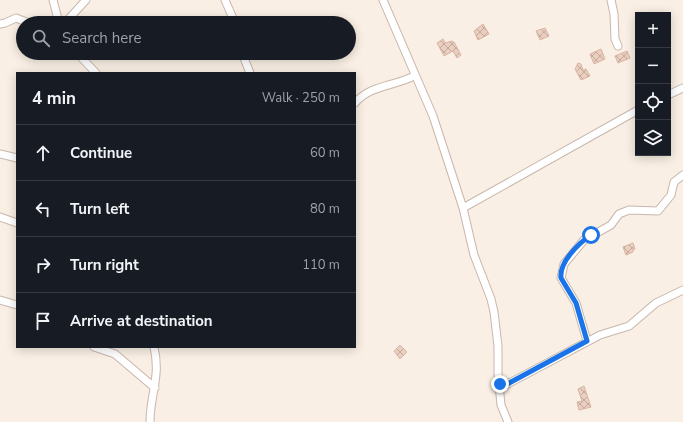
<!DOCTYPE html>
<meta charset="utf-8">
<style>
body{margin:0;font-family:"Nunito Sans",sans-serif;background:#242831;color:#f1f3f6}
.controls{position:absolute;right:12px;top:12px;display:grid;overflow:hidden;border-radius:0px;box-shadow:0 2px 10px #0003}
.controls button{width:36px;height:36px;display:grid;place-items:center;padding:0;border:0;border-bottom:1px solid #363941;background:#171b24;color:#f1f3f6;font:20px sans-serif}
.stop{position:absolute;width:12px;height:12px;margin:-9px;border:3px solid #1a73e8;border-radius:50%;background:#fff}
.stop.end{background:#1a73e8;border-color:#fff;box-shadow:0 1px 4px #0008}
.list{margin:0;padding:0;list-style:none}
h2{display:flex;justify-content:space-between;align-items:center;height:52px;margin:0;padding:0 16px;font-size:17px}
h2 small{font-size:13px;font-weight:400;color:#9ea1a6}
.list li{display:grid;grid-template-columns:26px 1fr auto;gap:12px;align-items:center;box-sizing:border-box;height:56px;padding:0 16px;border-top:1px solid #363941}
.list b{display:block;font-size:15px;white-space:nowrap}
.list em{font-size:13px;font-style:normal;color:#9ea1a6}
.icon{flex:none;width:22px;height:22px;fill:none;stroke:currentColor;stroke-width:2;stroke-linecap:round;stroke-linejoin:round}
.map{position:relative;flex:none;width:683px;height:422px;overflow:hidden}
.search{position:absolute;background:#171b24;box-shadow:0 2px 10px #0003;left:16px;top:16px;width:340px;height:44px;display:flex;align-items:center;gap:10px;box-sizing:border-box;padding:0 14px;border-radius:22px;color:#9ea1a6;font-size:15px}
.panel{position:absolute;background:#171b24;box-shadow:0 2px 10px #0003;left:16px;top:72px;width:340px;height:276px;border-radius:0px}
.map>svg:first-child{display:block}
.building{fill:url(#building-cross-hatch);stroke:#dbb4a2}
.lines{fill:none;stroke-linecap:round;stroke-linejoin:round}
.minor-casing{stroke:#c8b7ac;stroke-width:9}
.minor{stroke:#fff;stroke-width:7}
.route{stroke:#1a73e8;stroke-width:5}
</style>
<div class="map">
<svg width="683" height="422" viewBox="0 0 683 422">
<defs>
<pattern id="building-cross-hatch" width="8" height="8" patternUnits="userSpaceOnUse"><rect width="8" height="8" fill="#eacebf"/><path d="M0 0l8 8M0 8l8-8" fill="none" stroke="#c2aa9d"/></pattern>
</defs>
<rect width="100%" height="100%" fill="#f9efe4"/>
<path class="building" d="M483,24l6,10 -11,6 -4,-9z
M545,28l4,8 -9,4 -4,-9z
M443,39l2,4 7,-2 1,1h1l7,13 -4,3 -4,-7 -9,5 -7,-13z
M601,49l4,10 -11,5 -4,-10z
M627,51l3,7 -12,5 -3,-7z
M578,63l3,1 2,6 3,-1 4,7 -9,4 -6,-11z
M633,243l2,6 -2,1v2l-7,3 -3,-8z
M400,345l7,7 -7,7 -6,-8z
M584,386l7,21 -12,3 -2,-8 5,-1 -4,-12z"/>
<g class="lines">
<defs>
<path id="minor" d="M53,0l6,23
M225,0l10,23
M383,0l50,116 30,92 11,47 17,44 3,13 4,34v28l3,31 7,17
M611,0l3,14 1,25 3,7
M65,23l21,-23
M0,24l5,-1 11,-5 13,5
M77,53l19,20
M242,53l8,20
M668,95l15,-7
M355,103c15,-18 40,-17 59,-27
M0,154l17,4
M463,208l175,-98
M0,217l17,6
M0,300l17,5
M587,341l-11,-38 -15,-25 3,-14 20,-24 27,-15 8,-11 10,-4 29,1 13,-16 3,-13 9,-7
M94,347l21,7 40,34
M500,388l100,-53 29,-9 27,-23 27,-13
M150,422c0,-28 11,-45 4,-75"/>
</defs>
<use href="#minor" class="minor-casing"/>
<use href="#minor" class="minor"/>
</g>
<g class="lines">
<path class="route" d="M500,384v4l87,-47 -11,-38 -15,-25c-2,-16 18,-35 30,-43"/>
</g>
</svg>
<div class="controls">
<button>+</button>
<button>−</button>
<button><svg class="icon" aria-label="locate" viewBox="0 0 24 24"><circle cx="12" cy="12" r="6"/><path d="M12 2v4M12 18v4M2 12h4M18 12h4"/></svg></button>
<button><svg class="icon" aria-label="layers" viewBox="0 0 24 24"><path d="M12 4l9 5-9 5-9-5zM3 14l9 5 9-5"/></svg></button>
</div>
<div class="stop" style="left:591px;top:235px"></div>
<div class="stop end" style="left:500px;top:384px"></div>
<div class="search"><svg class="icon" aria-label="search" viewBox="0 0 24 24"><circle cx="10" cy="10" r="6"/><path d="M15 15l6 6"/></svg>Search here</div>
<section class="panel">
<h2>4 min<small>Walk · 250 m</small></h2>
<ul class="list">
<li><svg class="icon" aria-label="ahead" viewBox="0 0 24 24"><path d="M12 20V5M6 11l6-6 6 6"/></svg><div><b>Continue</b></div><em>60 m</em></li>
<li><svg class="icon" aria-label="left" viewBox="0 0 24 24"><path d="M17 20v-9H6M10 6l-5 5 5 5"/></svg><div><b>Turn left</b></div><em>80 m</em></li>
<li><svg class="icon" aria-label="right" viewBox="0 0 24 24"><path d="M7 20v-9h11M14 6l5 5-5 5"/></svg><div><b>Turn right</b></div><em>110 m</em></li>
<li><svg class="icon" aria-label="arrive" viewBox="0 0 24 24"><path d="M6 21V4h12l-3 4 3 4H6"/></svg><div><b>Arrive at destination</b></div></li>
</ul>
</section>
</div>
